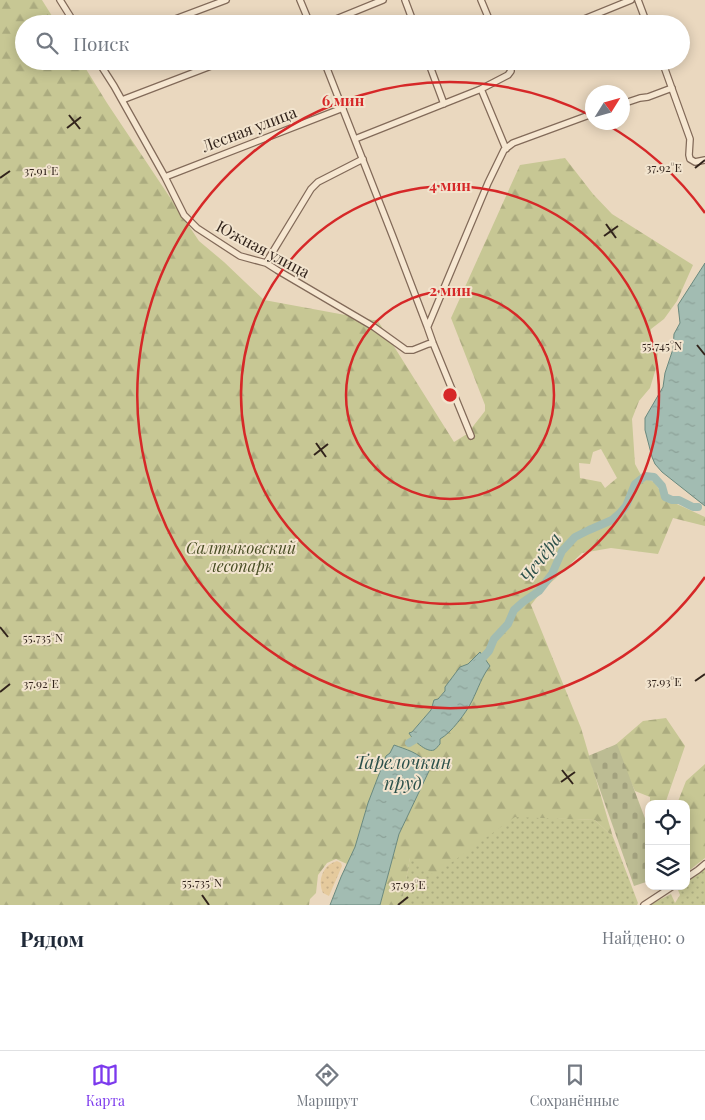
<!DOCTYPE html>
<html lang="ru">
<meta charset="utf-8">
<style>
body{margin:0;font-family:"Playfair Display",serif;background:#f2f2f3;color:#1f2937}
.controls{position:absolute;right:15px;bottom:15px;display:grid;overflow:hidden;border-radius:10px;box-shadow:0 2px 12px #0003}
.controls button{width:45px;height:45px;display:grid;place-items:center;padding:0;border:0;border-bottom:1px solid #e0e1e3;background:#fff;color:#1f2937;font:25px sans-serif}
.compass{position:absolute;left:585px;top:85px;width:45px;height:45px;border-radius:50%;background:#fff;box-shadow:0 2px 12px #0003;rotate:53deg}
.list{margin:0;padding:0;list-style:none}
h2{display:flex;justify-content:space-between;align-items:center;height:65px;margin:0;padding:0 20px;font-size:21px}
h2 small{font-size:16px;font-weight:400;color:#747a83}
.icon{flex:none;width:28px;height:28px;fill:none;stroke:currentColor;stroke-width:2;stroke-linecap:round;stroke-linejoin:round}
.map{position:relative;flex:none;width:705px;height:905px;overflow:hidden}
.search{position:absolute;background:#fff;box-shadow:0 2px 12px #0003;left:15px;right:15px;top:15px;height:55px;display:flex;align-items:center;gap:12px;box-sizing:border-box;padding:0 18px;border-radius:28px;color:#747a83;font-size:19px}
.sheet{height:145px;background:#fff}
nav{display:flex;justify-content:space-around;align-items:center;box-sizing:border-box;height:70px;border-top:1px solid #e0e1e3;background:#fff;font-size:14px;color:#747a83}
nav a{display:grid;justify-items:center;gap:2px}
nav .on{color:#7c3aed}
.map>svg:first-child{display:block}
.grass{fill:url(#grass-dots)}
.forest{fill:url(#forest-firs);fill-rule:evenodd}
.sand{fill:url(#sand-dots)}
.cemetery{fill:url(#cemetery-stones)}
.water{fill:url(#water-ripples);stroke:#6a897e}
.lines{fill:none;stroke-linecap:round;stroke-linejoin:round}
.river{stroke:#a2bcb2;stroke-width:8}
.minor-casing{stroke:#826a59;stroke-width:8}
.minor{stroke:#f6e7d1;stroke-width:5.5}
.ticks{fill:none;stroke:#32241c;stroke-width:2}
.ring{fill:none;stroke:#d62828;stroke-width:2.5}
.labels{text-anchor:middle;stroke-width:4;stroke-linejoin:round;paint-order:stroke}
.street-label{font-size:16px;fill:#32241c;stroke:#f2e4ce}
.park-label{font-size:16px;font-style:italic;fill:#484d24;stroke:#f2e4ce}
.water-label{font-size:18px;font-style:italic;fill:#2c514b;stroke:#f2e4ce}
.ticks-label{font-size:12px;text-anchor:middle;fill:#32241c;stroke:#f2e4ce;stroke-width:4;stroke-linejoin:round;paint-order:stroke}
.centre{fill:#d62828;stroke:#f2e4ce;stroke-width:2.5}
.ring-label{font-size:15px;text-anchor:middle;font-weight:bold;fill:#d62828;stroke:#f2e4ce;stroke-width:4;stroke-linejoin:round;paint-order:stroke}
</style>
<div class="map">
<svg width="705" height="905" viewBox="0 0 705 905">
<defs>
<pattern id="grass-dots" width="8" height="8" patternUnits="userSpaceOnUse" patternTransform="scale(1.25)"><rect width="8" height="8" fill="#c7c794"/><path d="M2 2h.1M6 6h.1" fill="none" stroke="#abab7f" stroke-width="1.8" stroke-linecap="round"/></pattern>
<pattern id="forest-firs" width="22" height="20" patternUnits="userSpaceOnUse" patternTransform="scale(1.25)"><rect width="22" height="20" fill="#c7c794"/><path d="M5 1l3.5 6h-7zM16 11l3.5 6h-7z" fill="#abab7f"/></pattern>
<pattern id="sand-dots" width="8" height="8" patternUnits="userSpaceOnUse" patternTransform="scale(1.25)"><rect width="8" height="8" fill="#e5ca9d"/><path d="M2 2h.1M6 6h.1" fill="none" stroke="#c5ad87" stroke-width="1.8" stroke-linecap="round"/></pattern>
<pattern id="cemetery-stones" width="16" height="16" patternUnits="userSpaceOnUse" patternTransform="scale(1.25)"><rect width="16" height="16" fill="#bcbc93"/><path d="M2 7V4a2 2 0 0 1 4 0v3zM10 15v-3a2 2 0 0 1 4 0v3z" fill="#a2a17e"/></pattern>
<pattern id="water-ripples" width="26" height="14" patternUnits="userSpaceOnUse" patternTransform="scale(1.25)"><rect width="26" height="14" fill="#a2bcb2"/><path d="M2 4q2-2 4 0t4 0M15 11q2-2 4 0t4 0" fill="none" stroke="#8ca198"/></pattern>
</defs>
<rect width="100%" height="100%" fill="#ead8bf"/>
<path class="grass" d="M515,816l80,4 18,17 25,66 -1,2h-231l-4,-3 8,-45 24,17z
M705,867v38h-56l22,-11 4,9 5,-8 -2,-5 4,-4h4v-3z"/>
<path class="forest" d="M0,0h42l15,24h-33v37h57l26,42 92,138 25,21 40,38 114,21 76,121 13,-8 18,-23v-6l-34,-87 69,-153 45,-7 28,36 19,20 81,51 -16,36 -13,18 -13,10v10l7,12 -1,14 -7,23 -11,13 -7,18 3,45 7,13 12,5 12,17 39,18v9l-32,-8 -15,36 -47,-6 -29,5 -41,39 -10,13 50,123 32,109 -18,-17 -80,-3 -81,58 -24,-17 -8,44 4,3h-26l19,-71 30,-63 -61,32 -13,44 -8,17 -11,-5 -9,4 -9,12 -2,18 -6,6 -1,6h-309zM601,449l16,29 -12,10 -4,-6 -21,-4 -1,-15 11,1 3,-12zM481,653l9,13 -50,73 -30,-6 2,-1 19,-22 3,-10 4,-1 7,-8v-4l15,-19 8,-4z
M666,718l19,28 -20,58h-15v-7l-15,-6 -21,-45 29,-25z
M705,764v94l-19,15v-69h-9l9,-23z"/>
<path class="sand" d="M337,861l4,2 1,3 -13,30 -6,-3c-6,-13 0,-28 14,-32z"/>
<path class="cemetery" d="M617,744l32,85v52l-15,5 -46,-130z"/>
<path class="water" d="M705,263v243l-43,-34 -7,-8 -3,-7 -7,-27v-12l18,-31 2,-14 8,-24 1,-15 6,-11 -2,-18z
M480,652l10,14c-8,10 -12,23 -18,35 -6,12 -21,32 -32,38v5c-2,2 -4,5 -6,6 -8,3 -22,-11 -25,-17l3,-1 19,-22 3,-10 4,-1 7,-8v-4l15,-20 8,-3z
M394,745c11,4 26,8 32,18 2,2 2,5 3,8l-30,63 -19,71h-50l11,-28 14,-30 13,-44 18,-47 4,-3z"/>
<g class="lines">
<path class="river" d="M477,664l12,-13 5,-12 14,-15 6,-14 9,-8 16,-11 13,-17 10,-23 13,-14 14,-7 23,-10 8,-7 6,-7 9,-22 10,-8 9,1 8,9 3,11 7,3h7l14,7h5
M409,743l10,-6 2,-4"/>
<defs>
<path id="minor" d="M60,0l15,24
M300,0l10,24
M405,0l9,24
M481,0l10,24
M638,0l9,24
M162,24l64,-24
M324,24l59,-24
M572,24l59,-24
M98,61l16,25 51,91 19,38 13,13 43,28 26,7 11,7 97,57 32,23h7l15,-6 5,-1
M324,61l69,176 34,89 6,17 38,93
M428,61l16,43
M662,61l28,78 -1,16 1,4 5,3 10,-2
M481,89l25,60
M122,100l102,-39
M622,104l18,-6 8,-1 24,-9
M355,139l126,-50 27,-14 3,-4 -4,-10
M165,177l178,-69
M266,263l45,-74 7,-7 45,-23
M428,326l60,-143 16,-33 9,-7 79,-29
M686,878l12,-8 7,-6
M644,905l29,-19"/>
</defs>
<use href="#minor" class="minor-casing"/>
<use href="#minor" class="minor"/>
</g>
<path class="ticks" d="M69,115l11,14M67,128l14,-11M695,168l10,-8M0,178l10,-7M606,224l10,14M604,236l14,-10M697,345l8,10M316,443l10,14M314,455l14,-11M0,627l8,10M695,681l10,-7M0,692l10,-8M562,770l11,14M561,782l14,-10M202,895l7,10M398,905l10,-8"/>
<g class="ring">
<circle cx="450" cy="395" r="104"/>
<circle cx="450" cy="395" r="209"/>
<path d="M705 577A313 313 0 1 1 592 116M604 123A313 313 0 0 1 705 213"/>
</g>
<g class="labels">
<g class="street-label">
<text transform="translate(249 129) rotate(-21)" y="6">Лесная улица</text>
<text transform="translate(263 249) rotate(28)" y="6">Южная улица</text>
</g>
<g class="park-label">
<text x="241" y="554">Салтыковский<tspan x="241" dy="18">лесопарк</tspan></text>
</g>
<g class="water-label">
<text transform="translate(541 558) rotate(-54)" y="6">Чечёра</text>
<text x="403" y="769">Тарелочкин<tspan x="403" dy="21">пруд</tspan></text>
</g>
</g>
<g class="ticks-label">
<text x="664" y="172">37.92°E</text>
<text x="41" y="175">37.91°E</text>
<text x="662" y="350">55.745°N</text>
<text x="43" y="642">55.735°N</text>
<text x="664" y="686">37.93°E</text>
<text x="41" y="688">37.92°E</text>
<text x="202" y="887">55.735°N</text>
<text x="408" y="889">37.93°E</text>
</g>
<circle cx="450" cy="395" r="8" class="centre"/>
<g class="ring-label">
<text x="343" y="106">6 мин</text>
<text x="450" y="191">4 мин</text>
<text x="450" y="296">2 мин</text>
</g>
</svg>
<div class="controls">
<button><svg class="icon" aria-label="locate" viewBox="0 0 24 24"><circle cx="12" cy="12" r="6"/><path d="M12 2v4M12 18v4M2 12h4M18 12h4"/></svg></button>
<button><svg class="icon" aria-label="layers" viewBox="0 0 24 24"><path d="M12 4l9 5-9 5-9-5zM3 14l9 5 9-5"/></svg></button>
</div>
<svg class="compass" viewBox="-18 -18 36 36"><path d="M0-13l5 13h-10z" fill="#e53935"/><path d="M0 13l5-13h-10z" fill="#747a83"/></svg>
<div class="search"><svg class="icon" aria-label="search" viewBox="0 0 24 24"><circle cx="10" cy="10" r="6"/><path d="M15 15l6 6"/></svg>Поиск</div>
</div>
<section class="sheet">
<h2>Рядом<small>Найдено: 0</small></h2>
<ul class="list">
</ul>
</section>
<nav>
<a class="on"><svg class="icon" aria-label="map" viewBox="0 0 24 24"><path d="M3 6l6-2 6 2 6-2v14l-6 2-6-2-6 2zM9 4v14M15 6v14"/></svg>Карта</a>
<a><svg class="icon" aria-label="directions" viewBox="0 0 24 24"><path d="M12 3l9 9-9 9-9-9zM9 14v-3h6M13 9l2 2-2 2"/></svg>Маршрут</a>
<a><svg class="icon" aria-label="saved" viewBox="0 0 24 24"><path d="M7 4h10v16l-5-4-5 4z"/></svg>Сохранённые</a>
</nav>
